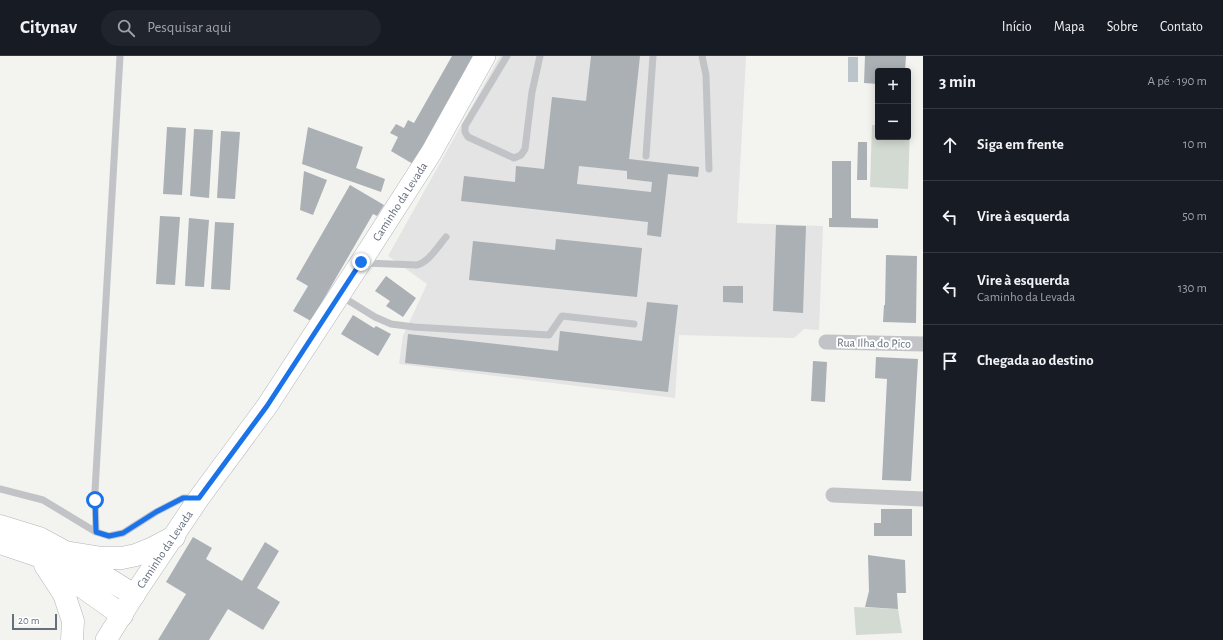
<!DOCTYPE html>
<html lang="pt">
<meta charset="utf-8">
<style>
body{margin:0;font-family:"Alegreya Sans",sans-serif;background:#20242c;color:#f1f3f6}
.controls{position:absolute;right:12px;top:12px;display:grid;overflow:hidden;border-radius:4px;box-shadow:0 2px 10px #0003}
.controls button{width:36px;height:36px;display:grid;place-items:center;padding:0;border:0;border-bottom:1px solid #363941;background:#171b24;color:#f1f3f6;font:20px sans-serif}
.scale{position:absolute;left:12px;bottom:10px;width:45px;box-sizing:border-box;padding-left:4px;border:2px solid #656f7e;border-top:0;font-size:11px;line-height:14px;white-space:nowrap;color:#656f7e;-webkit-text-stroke:3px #fff;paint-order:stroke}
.stop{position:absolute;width:12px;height:12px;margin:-9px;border:3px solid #1a73e8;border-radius:50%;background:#fff}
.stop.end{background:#1a73e8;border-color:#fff;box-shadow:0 1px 4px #0008}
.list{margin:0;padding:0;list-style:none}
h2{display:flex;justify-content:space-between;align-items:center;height:52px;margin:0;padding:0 16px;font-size:17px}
h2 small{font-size:13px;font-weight:400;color:#9ea1a6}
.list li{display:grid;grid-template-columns:26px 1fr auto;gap:12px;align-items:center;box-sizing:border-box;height:72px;padding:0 16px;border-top:1px solid #363941}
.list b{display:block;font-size:15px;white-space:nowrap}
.list p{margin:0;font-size:13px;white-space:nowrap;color:#9ea1a6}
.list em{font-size:13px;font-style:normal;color:#9ea1a6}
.icon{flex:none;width:22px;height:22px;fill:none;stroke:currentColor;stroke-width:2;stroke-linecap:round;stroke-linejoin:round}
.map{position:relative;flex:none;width:923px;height:584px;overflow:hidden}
header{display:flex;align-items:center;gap:24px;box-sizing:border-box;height:56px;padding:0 20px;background:#171b24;border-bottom:1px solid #363941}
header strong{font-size:19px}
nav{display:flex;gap:22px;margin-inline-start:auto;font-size:14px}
.search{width:280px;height:36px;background:#20242c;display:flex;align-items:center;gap:10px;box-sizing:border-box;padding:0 14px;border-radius:22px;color:#9ea1a6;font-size:15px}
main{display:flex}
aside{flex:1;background:#171b24}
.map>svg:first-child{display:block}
.built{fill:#e3e4e3}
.green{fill:#d3dad1}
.water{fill:#bcc4cb}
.building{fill:#abb0b5;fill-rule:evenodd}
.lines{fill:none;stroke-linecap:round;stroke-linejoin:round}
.secondary-casing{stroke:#b3b6bb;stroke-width:22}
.highway-casing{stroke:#b3b5b8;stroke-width:23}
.lane{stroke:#c1c3c7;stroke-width:7}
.street{stroke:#c1c3c7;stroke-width:15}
.secondary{stroke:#fff;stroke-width:21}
.highway{stroke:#fff;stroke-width:22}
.route{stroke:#1a73e8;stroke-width:5}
.labels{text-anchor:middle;stroke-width:4;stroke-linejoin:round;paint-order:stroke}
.street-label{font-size:12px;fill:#656f7e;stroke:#fff}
</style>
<header>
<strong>Citynav</strong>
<div class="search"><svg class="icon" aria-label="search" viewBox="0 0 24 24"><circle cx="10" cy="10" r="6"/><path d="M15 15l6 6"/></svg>Pesquisar aqui</div>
<nav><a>Início</a><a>Mapa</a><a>Sobre</a><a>Contato</a></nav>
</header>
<main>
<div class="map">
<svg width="923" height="584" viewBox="0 0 923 584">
<rect width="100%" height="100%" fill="#f3f3f0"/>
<path class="built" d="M500,0h246l-9,167 86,3 -4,104 -15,-1 -10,9 -115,-3 -4,63 -276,-34 4,-28 24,-52 -39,-28z"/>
<path class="green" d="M872,69h6v12h30v-11h2l-2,63 -38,-2z
M854,551l44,2 4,24 -46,2z"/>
<path class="water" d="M848,1h10v25h-10z"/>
<path class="building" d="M452,0h22l-61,108 -22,-13 7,-14 -8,-4 6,-9 8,4 4,-8 6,3z
M591,0h49l-11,103 70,8 -1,10 -30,-3 -7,63 -14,-2 1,-13 -187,-21 3,-25 51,6 1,-16 28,3 8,-72 34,4zM579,110l48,5v8l25,3 -1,10 -74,-8z
M865,0h41l-1,15h-27v13l-14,-1z
M167,71l19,1 -4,67 -19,-1z
M308,71l55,20 -7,21 29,11 -4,13 -79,-28z
M194,73l19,1 -4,68 -19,-2z
M221,75l19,1 -5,67 -18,-1z
M858,86h9v38h-10z
M832,105h19v57l27,1v9l-49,-1v-9h3z
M304,115l23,9 -14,35 -13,-5z
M350,129l34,20 -7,11 -4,-2 -62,107 -18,-10 15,-25 -12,-7z
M160,160l20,1 -5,68 -19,-1z
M189,162l20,2 -5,67 -19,-1z
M215,166l19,1 -4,67 -19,-1z
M776,169l30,1 -3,87 -30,-2z
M556,183l86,9 -5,49 -168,-17 4,-39 82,9z
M886,199l31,1 -1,67 -33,-1 1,-17h1z
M386,220l30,22 -13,19 -17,-11 4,-5 -15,-10z
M723,230h20v17l-20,-1z
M647,246l31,3 -10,87 -263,-29 3,-29 150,17 2,-20 82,10z
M353,259l21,13 2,-2 15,8 -13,22 -37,-22z
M876,301l42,2 -7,122 -29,-1 5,-101 -12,-1z
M813,305l14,1 -2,40 -14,-1z
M881,453h31v27h-38v-13h7z
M193,481l19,11 -6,11 36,22 23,-39 14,9 -22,37 23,14 -17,28 -35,-21 -19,31h-51l28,-46 -20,-12z
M868,499l37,5 1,33h-9l1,16 -33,-2 4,-16z"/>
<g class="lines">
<defs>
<g id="secondary">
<path id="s1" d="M106,584l28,-45 65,-97 68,-92 94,-144 70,-109 54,-97"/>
</g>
<path id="highway" d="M0,470l39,12 26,14 37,6h20l14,-3 15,-6 23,-12
M0,487l39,13 83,59
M73,501l61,38
M45,509l19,29 9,27 -1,19"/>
</defs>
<use href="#secondary" class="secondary-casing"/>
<use href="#highway" class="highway-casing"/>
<path class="lane" d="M507,0l-42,70v6l3,5 46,21 7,-3 4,-6 7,-57 8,-36
M702,0l4,19 3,94
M646,100l7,-100
M365,207l52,2c12,-3 21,-19 29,-28
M341,240l34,21 16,7 23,3 135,8 13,-19 72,8
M0,433l43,11 53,32 13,4 14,-3 33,-21 27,-14h12
M96,476l-1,-41 25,-435"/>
<path class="street" d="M826,286l97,2
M833,439l90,4"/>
<use href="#secondary" class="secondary"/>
<use href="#highway" class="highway"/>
</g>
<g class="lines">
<path class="route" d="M95,444l1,32 13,4 14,-3 33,-21 27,-14h16l68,-92 94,-144"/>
</g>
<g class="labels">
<g class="street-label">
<text dy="4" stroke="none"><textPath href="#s1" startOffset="528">Caminho da Levada</textPath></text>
<text transform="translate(874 287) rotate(1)" y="4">Rua Ilha do Pico</text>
<text dy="4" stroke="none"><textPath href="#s1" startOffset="108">Caminho da Levada</textPath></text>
</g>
</g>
</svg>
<div class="controls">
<button>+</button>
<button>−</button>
</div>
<div class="scale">20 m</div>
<div class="stop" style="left:95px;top:444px"></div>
<div class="stop end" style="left:361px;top:206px"></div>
</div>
<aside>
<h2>3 min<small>A pé · 190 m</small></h2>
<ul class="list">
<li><svg class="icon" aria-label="ahead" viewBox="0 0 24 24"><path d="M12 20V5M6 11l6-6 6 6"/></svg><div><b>Siga em frente</b></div><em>10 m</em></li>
<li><svg class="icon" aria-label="left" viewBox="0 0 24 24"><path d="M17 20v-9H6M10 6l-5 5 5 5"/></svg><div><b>Vire à esquerda</b></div><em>50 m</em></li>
<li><svg class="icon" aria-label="left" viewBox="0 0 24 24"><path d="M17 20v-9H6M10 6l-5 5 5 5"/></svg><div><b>Vire à esquerda</b><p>Caminho da Levada</p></div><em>130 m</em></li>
<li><svg class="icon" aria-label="arrive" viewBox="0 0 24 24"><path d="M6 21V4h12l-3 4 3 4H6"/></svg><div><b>Chegada ao destino</b></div></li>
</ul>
</aside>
</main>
